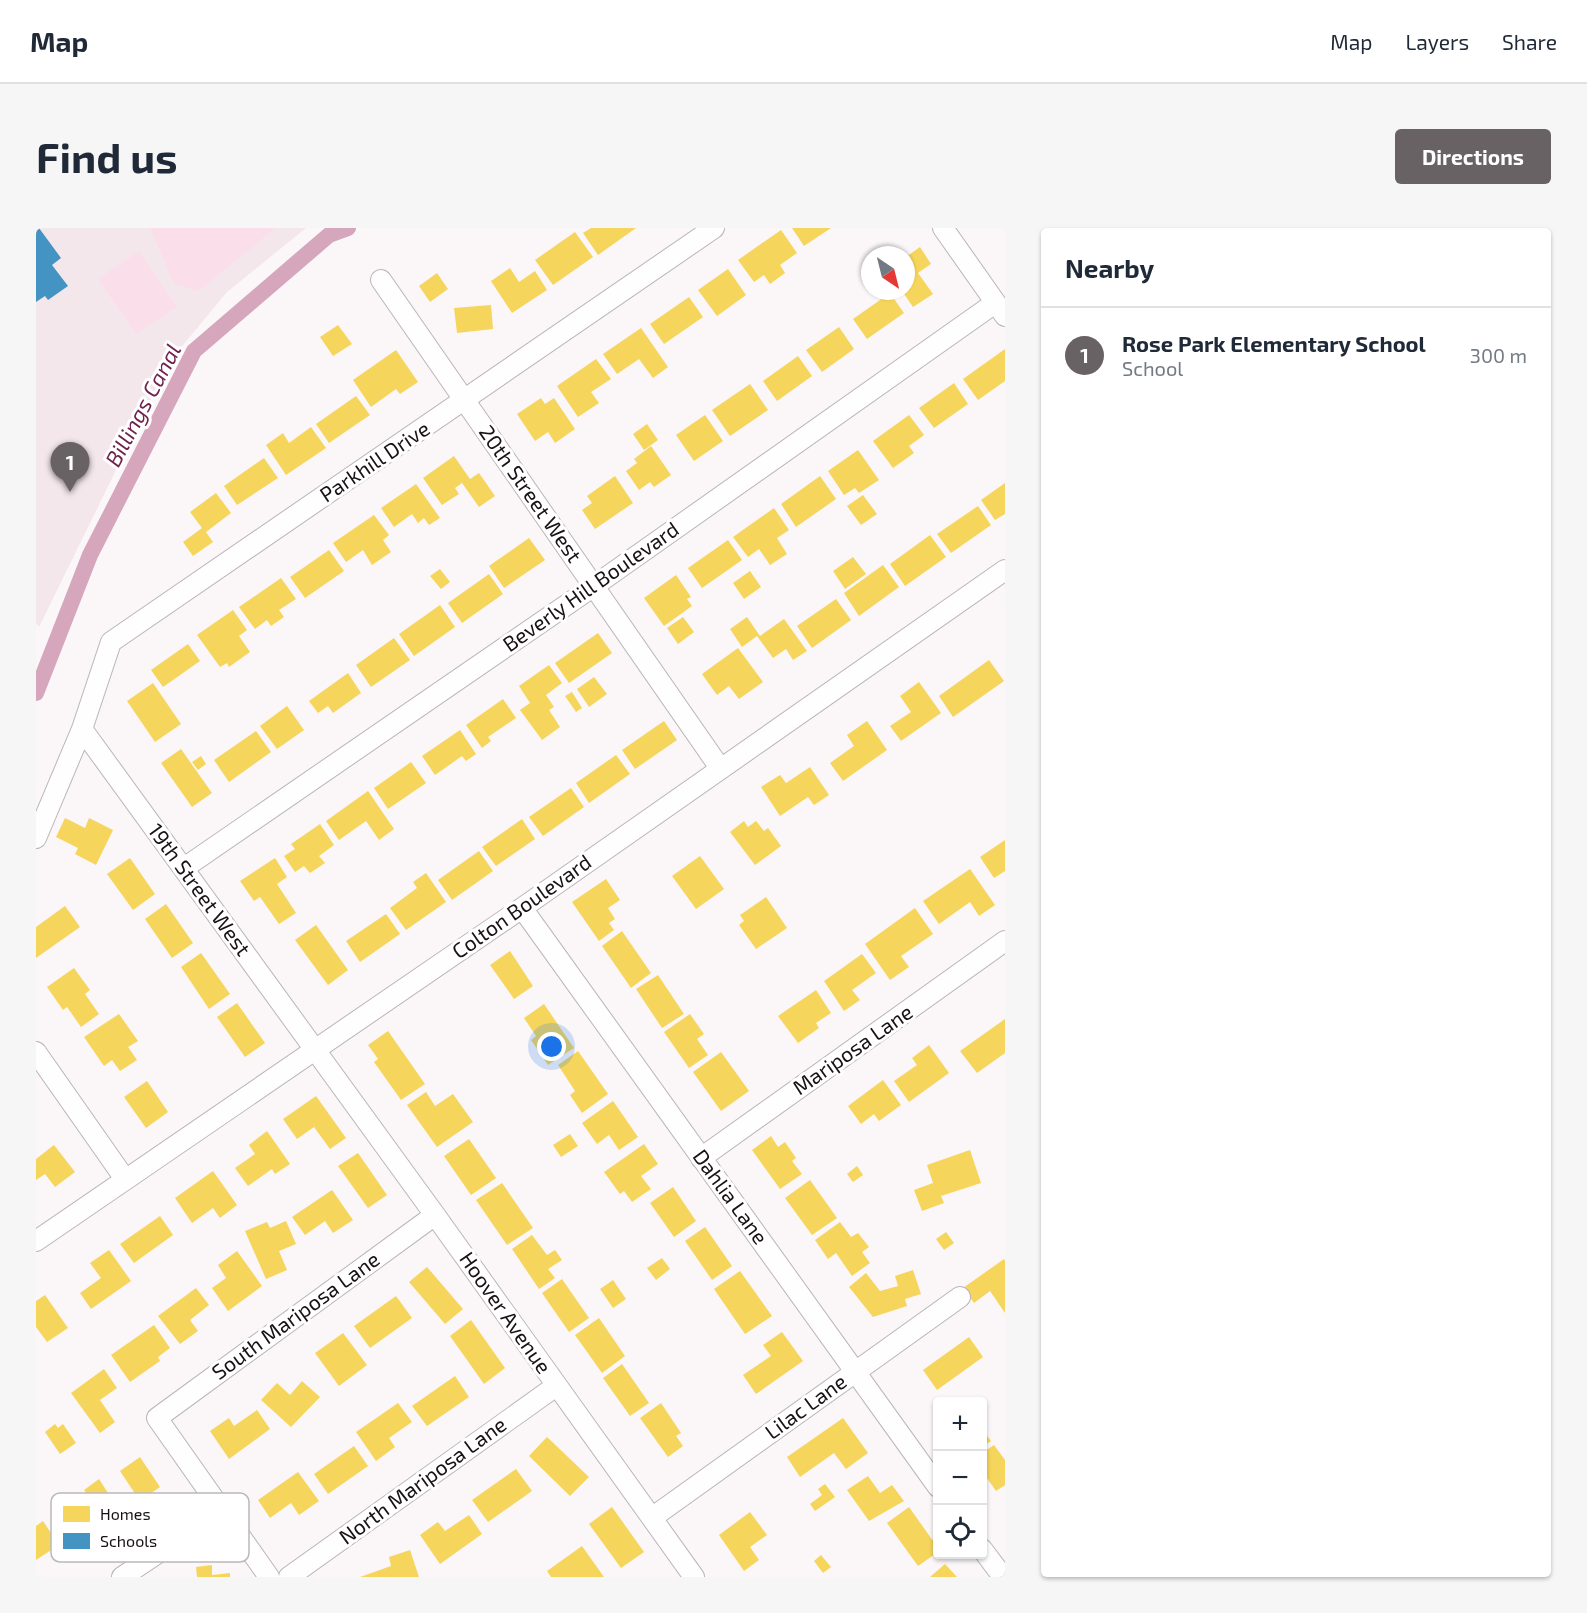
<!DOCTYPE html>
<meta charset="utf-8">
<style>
body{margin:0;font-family:"Exo 2",sans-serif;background:#f6f6f7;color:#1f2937}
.controls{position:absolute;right:18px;bottom:18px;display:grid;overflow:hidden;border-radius:6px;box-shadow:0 2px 4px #0004}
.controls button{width:54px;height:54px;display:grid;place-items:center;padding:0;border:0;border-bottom:2px solid #e0e1e3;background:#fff;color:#1f2937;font:30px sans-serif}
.compass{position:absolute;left:825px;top:18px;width:54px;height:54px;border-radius:50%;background:#fff;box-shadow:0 2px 4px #0004;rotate:145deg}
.you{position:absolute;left:516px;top:819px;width:21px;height:21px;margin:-15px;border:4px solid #fff;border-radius:50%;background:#1a73e8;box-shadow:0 0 0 9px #1a73e833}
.badge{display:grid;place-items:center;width:39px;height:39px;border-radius:50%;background:#686264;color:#fff;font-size:20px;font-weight:700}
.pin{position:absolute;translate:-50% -50px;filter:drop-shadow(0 2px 3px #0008)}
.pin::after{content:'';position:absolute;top:32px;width:21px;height:18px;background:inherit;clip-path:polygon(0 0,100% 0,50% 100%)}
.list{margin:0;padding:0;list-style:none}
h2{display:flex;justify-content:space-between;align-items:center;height:78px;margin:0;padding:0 24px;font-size:26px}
h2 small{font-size:20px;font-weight:400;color:#747a83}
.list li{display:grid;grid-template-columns:39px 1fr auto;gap:18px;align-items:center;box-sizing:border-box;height:96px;padding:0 24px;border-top:2px solid #e0e1e3}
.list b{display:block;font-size:22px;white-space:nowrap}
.list p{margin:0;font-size:20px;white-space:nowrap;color:#747a83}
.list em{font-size:20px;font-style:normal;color:#747a83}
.icon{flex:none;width:33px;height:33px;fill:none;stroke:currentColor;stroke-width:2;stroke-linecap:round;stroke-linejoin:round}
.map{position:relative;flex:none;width:969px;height:1349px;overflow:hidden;border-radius:6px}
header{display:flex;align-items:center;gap:36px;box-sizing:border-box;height:84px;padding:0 30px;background:#fff;border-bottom:2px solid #e0e1e3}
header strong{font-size:28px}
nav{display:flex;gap:33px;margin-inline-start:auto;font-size:21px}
.intro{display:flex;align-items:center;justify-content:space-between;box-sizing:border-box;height:144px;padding:0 36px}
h1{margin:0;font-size:42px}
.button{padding:15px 27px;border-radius:6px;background:#686264;color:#fff;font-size:21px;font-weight:700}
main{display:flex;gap:36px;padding:0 36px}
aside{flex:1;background:#fff;border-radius:6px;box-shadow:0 2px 4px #0004}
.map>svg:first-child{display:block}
.built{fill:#f3e7ec}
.green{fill:#fadfeb}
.homes{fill:#f6d55c}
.schools{fill:#4393c3}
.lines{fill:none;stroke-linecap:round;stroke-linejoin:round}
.canal{stroke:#d5a6bc;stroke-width:16}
.minor-casing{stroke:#bbb5b8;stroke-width:22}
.minor{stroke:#fefefe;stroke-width:20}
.labels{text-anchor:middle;stroke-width:6;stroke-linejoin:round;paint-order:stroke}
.street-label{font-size:21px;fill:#191215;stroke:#fff}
.water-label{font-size:22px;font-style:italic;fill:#70224d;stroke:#fff}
.key{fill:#fff;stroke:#bab8b9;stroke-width:1.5}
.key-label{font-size:16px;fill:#191215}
</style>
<header>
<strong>Map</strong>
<nav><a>Map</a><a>Layers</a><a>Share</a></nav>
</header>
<div class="intro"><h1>Find us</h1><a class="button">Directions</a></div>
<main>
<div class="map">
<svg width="969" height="1349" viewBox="0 0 969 1349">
<rect width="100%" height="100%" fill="#fbf6f8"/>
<path class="built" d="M0,0h270l-79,64 -58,70 -130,265 -3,-4z"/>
<path class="green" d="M114,0h126l-77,63 -25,-7z
M103,23l38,56 -41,27 -38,-55z"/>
<path class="homes" d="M555,0h45l-38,27 -15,-22z
M756,0h39l-27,18z
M745,2l16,23 -17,12 5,8 -15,11 -6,-9 -10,7 -16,-22z
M539,4l18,25 -40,28 -18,-25z
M884,19l11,17 -13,9 15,21 -20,13 -11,-16h4v-34z
M474,40l9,14 16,-11 12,19 -35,23 -21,-32z
M692,41l18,26 -29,21 -19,-26z
M401,45l11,16 -18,13 -11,-16z
M854,65l14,20 -37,26 -14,-20z
M653,69l14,20 -39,27 -14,-20z
M455,77l2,24 -36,4 -3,-25z
M302,97l14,19 -19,12 -13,-19z
M803,99l15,22 -32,23 -16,-22z
M605,100l27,39 -15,11 -14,-19 -22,15 -14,-20z
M969,121v32l-27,19 -15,-21z
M360,122l22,32 -18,12 -4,-5 -25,18 -18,-27z
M762,128l14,20 -35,25 -14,-20z
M560,131l15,20 -20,13 8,11 -21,14 -21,-31z
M918,155l14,21 -34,24 -15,-20z
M714,156l18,26 -38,26 -18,-26z
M320,168l14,19 -41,28 -13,-19z
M505,170l4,6 9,-6 21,31 -20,14 -7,-11 -13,9 -18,-27z
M669,187l18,26 -29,20 -18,-26z
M873,187l15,20 -15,11 5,7 -21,15 -20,-27z
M611,196l11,16 -14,10 -11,-16z
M275,199l15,21 -40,27 -20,-30 17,-12 6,10z
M615,218l20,29 -17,12 -4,-5 -11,8 -13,-19 11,-8 -3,-4z
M822,222l21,30 -20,13 -4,-5 -11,7 -16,-24z
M418,228l16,23 9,-6 16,23 -16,11 -17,-24 -7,5 4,6 -17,11 -19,-27z
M228,230l14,20 -41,27 -13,-19z
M579,248l18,27 -38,26 -13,-19 10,-7 -5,-7z
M784,248l16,23 -40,28 -15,-23z
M969,255v31l-10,6 -14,-20z
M380,256l24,34 -11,7 -5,-7 -6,5 -6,-9 -18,13 -13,-19z
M180,265l15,20 -25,19 7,10 -20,14 -10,-14 19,-14 -12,-16z
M827,267l14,19 -16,11 -14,-19z
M942,278l13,19 -40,28 -14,-19z
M738,280l15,22 -12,8 10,16 -17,11 -11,-16 -11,8 -15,-20z
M338,287l15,20 -6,5 8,12 -19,13 -9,-15 -17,12 -13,-19z
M894,307l16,22 -41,29 -15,-22z
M493,310l16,22 -41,28 -15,-22z
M692,312l14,20 -40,28 -14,-20z
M293,322l15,21 -39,27 -15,-21z
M817,329l13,17 -21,15 -12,-18z
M847,337l16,22 -40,29 -15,-23z
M404,341l10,13 -9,7 -11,-13z
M714,343l11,16 -17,12 -11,-16z
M453,346l14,20 -41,29 -14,-20z
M640,347l15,22 -4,2 5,7 -28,20 -20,-28z
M245,350l15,21 -17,11 5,7 -13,9 -4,-6 -12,9 -16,-22z
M800,371l15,21 -39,28 -15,-22z
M404,377l15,22 -41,29 -15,-22z
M197,382l14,20 -8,6 11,16 -21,15 -2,-4 -7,4 -23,-32z
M647,389l11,15 -16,12 -11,-16z
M711,389l13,19 24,-17 23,32 -14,9 -7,-11 -13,9 -16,-22 -15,11 -12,-18z
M562,405l14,20 -43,30 -14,-20z
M358,410l16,22 -39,27 -15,-22z
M152,416l12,17 -37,26 -12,-17z
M702,420l25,34 -24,17 -10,-13 -12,9 -15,-21z
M953,432l15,21 -51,36 -14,-21z
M513,437l13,18 -16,12 8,12 -5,3 11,17 -18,13 -22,-30 10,-7 -11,-17z
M312,445l13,20 -28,20 -5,-7 -10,7 -9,-12z
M558,449l13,17 -18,13 -12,-18z
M883,454l22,31 -40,28 -11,-15 21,-14 -11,-16z
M117,455l28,41 -26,18 -28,-41z
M536,464l10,16 -6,4 -11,-16z
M467,471l13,19 -28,19 3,4 -9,7 -16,-23z
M251,478l17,24 -27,19 -17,-23z
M628,493l13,19 -42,29 -13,-19z
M831,493l20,29 -44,31 -13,-18 24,-17 -7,-11z
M424,502l16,24 -10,7 -4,-5 -27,19 -13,-19z
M220,503l15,21 -42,30 -15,-22z
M145,521l31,44 -20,14 -31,-44z
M580,527l14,19 -41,29 -13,-20z
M165,528l5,8 -8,6 -6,-8z
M375,534l15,21 -38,26 -14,-21z
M774,539l19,28 -15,10 -6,-8 -28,19 -19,-29 19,-12 6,8z
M535,560l13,19 -41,29 -14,-19z
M332,563l26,38 -15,11 -13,-19 -27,19 -13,-19z
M29,590l20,10 4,-10 24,12 -17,35 -21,-11 3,-6 -22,-11z
M486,591l13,20 -39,27 -14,-19z
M708,593l4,6 8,-6 8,10 4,-3 13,18 -26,19 -25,-33z
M284,596l14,21 -15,11 6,7 -15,10 -6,-7 -9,6 -11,-16 11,-7 -4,-5z
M969,612v31l-11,7 -14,-21z
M443,623l14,20 -41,29 -14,-20z
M664,628l24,33 -28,20 -24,-33z
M94,630l25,36 -22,16 -26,-36z
M239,630l12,19 -10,7 19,29 -17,11 -19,-27 -6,4 -14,-20z
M934,641l25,36 -16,11 -9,-14 -31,22 -16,-23z
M390,645l20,29 -40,28 -16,-22 27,-20 -4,-6z
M570,651l14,21 -12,8 7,11 -6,4 5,7 -15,11 -27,-39z
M730,669l21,31 -31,21 -17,-24 5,-4 -4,-6z
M130,676l27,39 -21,15 -27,-39z
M29,678l15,21 -44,31v-31z
M879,680l18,26 -32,22 8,11 -19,13 -25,-36z
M350,686l14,20 -40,28 -14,-21z
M280,697l32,45 -20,15 -33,-45z
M586,703l29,42 -20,15 -29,-42z
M474,723l23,35 -19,13 -24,-34z
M165,725l29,41 -21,15 -28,-42z
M826,726l14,19 -24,17 8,10 -16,11 -20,-30z
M38,740l16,22 -5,4 14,20 -18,13 -14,-20 -4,3 -16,-23z
M622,747l26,39 -22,14 -26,-39z
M780,762l15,23 -15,10 3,5 -21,15 -20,-27z
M201,775l28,40 -20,14 -28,-40z
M508,776l30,44 -26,17 -17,-25 5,-4 -12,-18z
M83,786l19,27 -10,6 9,13 -17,11 -8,-11 -8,6 -20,-29z
M654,786l14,20 -7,5 11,16 -19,13 -25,-36z
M969,791v34l-28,20 -17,-22z
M352,803l37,53 -24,16 -27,-38 4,-3 -10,-14z
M893,817l20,28 -40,29 -15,-21 23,-16 -5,-7z
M542,823l30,43 -26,19 -12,-18 5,-4 -17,-26z
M685,824l28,39 -28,20 -28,-39z
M847,852l18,25 -22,16 -5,-7 -13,10 -13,-18z
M111,853l21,31 -22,16 -22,-31z
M390,864l9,14 18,-12 20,28 -36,25 -30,-42z
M280,868l30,42 -16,11 -16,-22 -17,12 -14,-20z
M577,873l25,36 -19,13 -10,-15 -12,9 -15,-21z
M231,903l23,33 -15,10 -3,-5 -24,17 -13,-18 20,-14 -6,-9z
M534,906l8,12 -17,11 -8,-12z
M735,908l7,11 7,-5 11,16 -4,3 10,13 -22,15 -28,-39z
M433,911l27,39 -25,17 -27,-39z
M608,916l14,20 -17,12 10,13 -19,13 -8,-11 -4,3 -16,-22z
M18,917l21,27 -20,15 -10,-13 -9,6v-21z
M934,922l11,33 -40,13 3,7 -22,8 -8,-21 19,-7 -6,-18z
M322,925l29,42 -19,13 -30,-42z
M821,938l6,9 -10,7 -6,-8z
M177,943l24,34 -17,13 -7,-10 -21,15 -17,-25z
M774,952l27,38 -25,17 -27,-37z
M466,955l31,45 -26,17 -31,-45z
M637,959l23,34 -22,16 -24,-34z
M296,962l21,30 -20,13 -8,-12 -20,14 -13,-18z
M124,988l13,19 -39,28 -14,-19z
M250,993l10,23 -17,7 8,19 -21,9 -21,-48 22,-9 3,6z
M804,994l11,15 7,-4 11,14 -7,5 8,11 -18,13 -16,-23 -8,6 -13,-19z
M669,999l27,39 -20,14 -27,-39z
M910,1004l8,11 -10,7 -8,-11z
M496,1007l15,20 8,-5 7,10 -14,9 7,9 -16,11 -27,-40z
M73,1022l22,31 -40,28 -11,-16 21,-15 -11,-15z
M201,1023l25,35 -34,25 -16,-23 14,-10 -8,-13z
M626,1030l8,11 -14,11 -9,-12z
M968,1031l1,2v52l-15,-22 -16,12 -11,-15z
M391,1039l36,42 -18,15 -36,-42z
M877,1042l8,24 -16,5 2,7 -34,11 -24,-30 17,-14 14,18 18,-5 -3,-10z
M704,1043l32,45 -27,18 -31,-45z
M526,1051l27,39 -20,14 -27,-39z
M577,1052l13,19 -13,9 -13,-19z
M160,1060l13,17 -19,15 8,11 -18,13 -22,-28z
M9,1067l23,33 -21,14 -11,-15v-26z
M360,1068l16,22 -42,30 -16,-22z
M563,1090l26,38 -23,17 -27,-38z
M435,1092l34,48 -21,16 -34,-48z
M118,1097l16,23 -12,9 2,4 -30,21 -19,-27z
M746,1104l21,29 -47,33 -13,-19 28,-19 -8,-11z
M307,1105l24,32 -28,21 -24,-33z
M933,1109l14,20 -46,33 -14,-20z
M586,1136l27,39 -19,13 -27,-38z
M68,1141l13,19 -17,12 15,22 -15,11 -29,-40z
M419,1148l14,21 -42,29 -15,-20z
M266,1153l18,16 -29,30 -30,-27 16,-17 13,12z
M362,1175l14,19 -23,16 6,9 -19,14 -20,-29z
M625,1175l20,30 -5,3 7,10 -15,11 -28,-39z
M221,1182l13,19 -41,30 -19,-28 19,-13 5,8z
M807,1190l25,35 -22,16 -12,-16 -34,24 -13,-20z
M19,1196l3,4 5,-4 13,19 -16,11 -15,-22z
M946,1201l9,12 -9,6z
M511,1209l42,40 -19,19 -41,-40z
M958,1217l11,15v25l-9,6 -14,-20v-18z
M318,1218l14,20 -40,28 -14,-20z
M104,1229l20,30 -20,14 -20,-30z
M480,1241l16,22 -44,31 -16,-22z
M262,1244l21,29 -20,14 -8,-12 -21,15 -12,-18z
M832,1248l12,17 12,-8 12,16 -35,20 -22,-31z
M63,1251l18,28 -11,8 4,6 -33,24 -17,-25 31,-21 -7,-9z
M789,1256l10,13 -20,14 -5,-7 12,-9 -4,-6z
M576,1279l32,45 -23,16 -32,-44z
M873,1279l29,41v4l-20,14 -31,-43z
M714,1284l17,23 -17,12 9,13 -15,11 -25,-36z
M433,1287l13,19 -42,30 -20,-29 18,-13 7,9z
M7,1293l16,24 -23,15v-34z
M546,1318l22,31h-53l-4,-6z
M374,1322l9,27h-59l31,-11 -2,-9z
M785,1327l10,12 -8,6 -9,-12z
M909,1336l12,13h-27z
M176,1337v10l18,-2v4h-33l-1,-10z"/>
<path class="schools" d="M0,0h3l22,30 -9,7 16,21 -20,14 -3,-4 -9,6z"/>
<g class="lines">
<path class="canal" d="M0,465l54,-138 104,-204 135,-116 19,-7"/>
<defs>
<path id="minor" d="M907,0l62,88
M345,52l339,488
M46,501l353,486 259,362
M0,610l46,-109 29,-87 603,-414
M148,640l410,-282 401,-283
M486,680l416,579
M0,824l89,127
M665,930l304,-217
M0,1013l486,-333 483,-338
M617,1289l307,-220
M946,1321l21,28
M86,1349l99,-66
M233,1349l-112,-159 278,-203
M253,1349l267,-191"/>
</defs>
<use href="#minor" class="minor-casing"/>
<use href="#minor" class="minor"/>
</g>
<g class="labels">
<g class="street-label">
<text transform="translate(339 234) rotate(-34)" y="7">Parkhill Drive</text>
<text transform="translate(494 266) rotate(55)" y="7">20th Street West</text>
<text transform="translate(555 359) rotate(-35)" y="7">Beverly Hill Boulevard</text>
<text transform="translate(163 662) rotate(54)" y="7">19th Street West</text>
<text transform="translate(486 679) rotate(-35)" y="7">Colton Boulevard</text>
<text transform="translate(817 822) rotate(-35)" y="7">Mariposa Lane</text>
<text transform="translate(694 969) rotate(54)" y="7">Dahlia Lane</text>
<text transform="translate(469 1085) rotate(55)" y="7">Hoover Avenue</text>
<text transform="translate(260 1088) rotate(-36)" y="7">South Mariposa Lane</text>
<text transform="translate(770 1179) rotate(-36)" y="7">Lilac Lane</text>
<text transform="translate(387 1253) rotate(-36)" y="7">North Mariposa Lane</text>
</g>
<g class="water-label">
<text transform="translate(107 177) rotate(-62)" y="8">Billings Canal</text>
</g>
</g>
<rect x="15" y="1265" width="198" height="69" rx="9" class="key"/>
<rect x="27" y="1278" width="27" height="16" fill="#f6d55c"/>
<rect x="27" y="1305" width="27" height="16" fill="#4393c3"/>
<g class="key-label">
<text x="64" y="1292">Homes</text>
<text x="64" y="1319">Schools</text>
</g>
</svg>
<div class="controls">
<button>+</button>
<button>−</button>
<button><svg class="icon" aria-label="locate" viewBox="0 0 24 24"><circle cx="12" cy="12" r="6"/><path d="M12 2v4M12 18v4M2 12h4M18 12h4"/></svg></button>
</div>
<svg class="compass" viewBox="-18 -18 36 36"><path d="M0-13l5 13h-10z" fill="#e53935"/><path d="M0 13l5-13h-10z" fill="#747a83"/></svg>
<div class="you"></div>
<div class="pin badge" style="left:34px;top:264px">1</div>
</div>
<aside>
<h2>Nearby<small></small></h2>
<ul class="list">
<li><span class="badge">1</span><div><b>Rose Park Elementary School</b><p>School</p></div><em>300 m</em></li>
</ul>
</aside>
</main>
